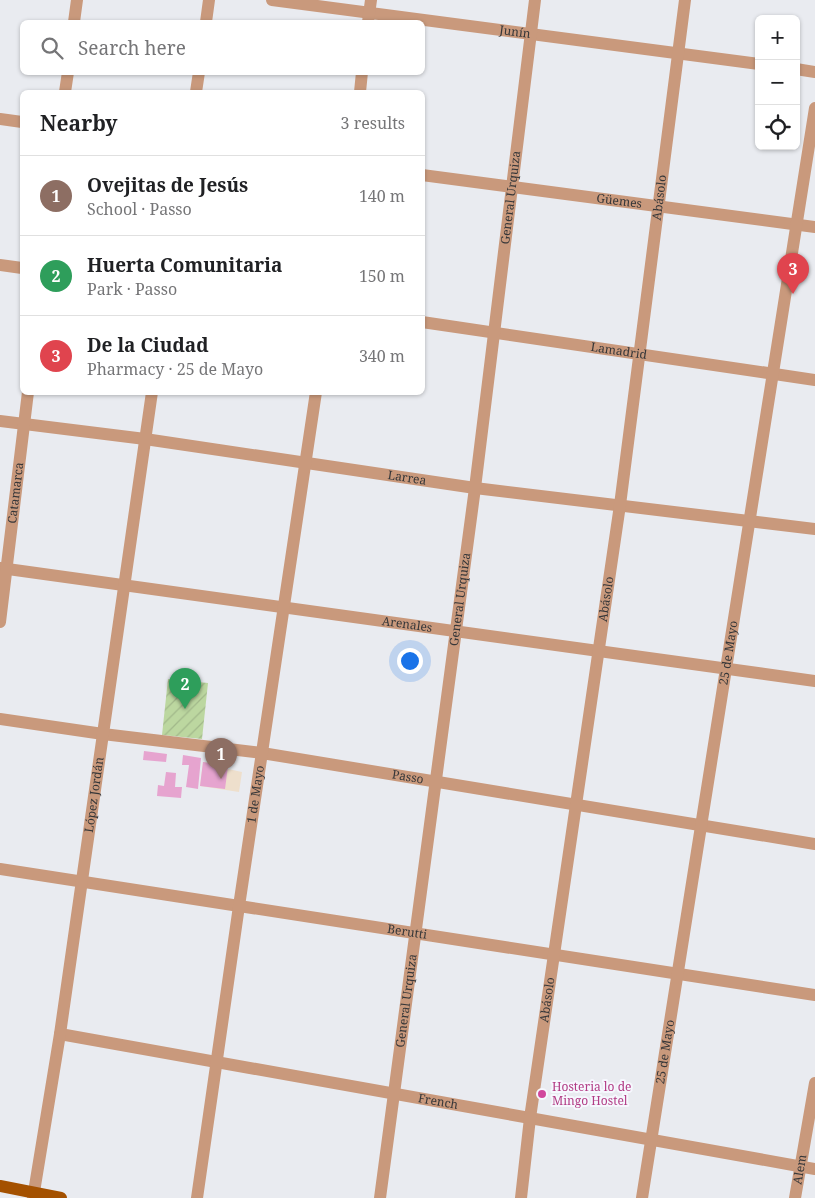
<!DOCTYPE html>
<meta charset="utf-8">
<style>
body{margin:0;font-family:"Noto Serif",serif;background:#f6f6f6;color:#202124}
.controls{position:absolute;right:15px;top:15px;display:grid;overflow:hidden;border-radius:8px;box-shadow:0 1px 4px #0004}
.controls button{width:45px;height:45px;display:grid;place-items:center;padding:0;border:0;border-bottom:1px solid #e0e0e0;background:#fff;color:#202124;font:25px sans-serif}
.you{position:absolute;left:409px;top:660px;width:18px;height:18px;margin:-12px;border:4px solid #fff;border-radius:50%;background:#1a73e8;box-shadow:0 0 0 8px #1a73e833}
.badge{display:grid;place-items:center;width:32px;height:32px;border-radius:50%;background:#0b8043;color:#fff;font-size:16px;font-weight:700}
.pin{position:absolute;translate:-50% -41px;filter:drop-shadow(0 1px 2px #0008)}
.pin::after{content:'';position:absolute;top:26px;width:18px;height:15px;background:inherit;clip-path:polygon(0 0,100% 0,50% 100%)}
.list{margin:0;padding:0;list-style:none}
h2{display:flex;justify-content:space-between;align-items:center;height:65px;margin:0;padding:0 20px;font-size:21px}
h2 small{font-size:16px;font-weight:400;color:#757577}
.list li{display:grid;grid-template-columns:32px 1fr auto;gap:15px;align-items:center;box-sizing:border-box;height:80px;padding:0 20px;border-top:1px solid #e0e0e0}
.list b{display:block;font-size:19px;white-space:nowrap}
.list p{margin:0;font-size:16px;white-space:nowrap;color:#757577}
.list em{font-size:16px;font-style:normal;color:#757577}
.icon{flex:none;width:28px;height:28px;fill:none;stroke:currentColor;stroke-width:2;stroke-linecap:round;stroke-linejoin:round}
.map{position:relative;flex:none;width:815px;height:1198px;overflow:hidden}
.search{position:absolute;background:#fff;box-shadow:0 1px 4px #0004;left:20px;top:20px;width:405px;height:55px;display:flex;align-items:center;gap:12px;box-sizing:border-box;padding:0 18px;border-radius:8px;color:#757577;font-size:19px}
.panel{position:absolute;background:#fff;box-shadow:0 1px 4px #0004;left:20px;top:90px;width:405px;height:305px;border-radius:8px}
.map>svg:first-child{display:block}
.education{fill:#eedfcc}
.garden{fill:url(#garden-furrows)}
.building{fill:#e6a4cf}
.lines{fill:none;stroke-linecap:round;stroke-linejoin:round}
.minor{stroke:#c9997c;stroke-width:12}
.major{stroke:#a45100;stroke-width:12}
.hotel-dot{fill:#d1479c;stroke:#f6f8fe;stroke-width:2}
.labels{text-anchor:middle;stroke-width:4;stroke-linejoin:round;paint-order:stroke}
.street-label{font-size:12px;fill:#363739;stroke:#f6f8fe}
.hotel-label{font-size:12px;fill:#b23c85;stroke:#f6f8fe;text-anchor:start}
</style>
<div class="map">
<svg width="815" height="1198" viewBox="0 0 815 1198">
<defs>
<pattern id="garden-furrows" width="10" height="10" patternUnits="userSpaceOnUse" patternTransform="scale(1.25)"><rect width="10" height="10" fill="#bcd7a0"/><path d="M-1 1l2-2M0 10L10 0M9 11l2-2" fill="none" stroke="#a2b98b"/></pattern>
</defs>
<rect width="100%" height="100%" fill="#e9ebf0"/>
<path class="education" d="M203,762l25,4v3l14,3 -3,20 -39,-6z"/>
<path class="garden" d="M168,679l40,4 -6,56 -40,-4z"/>
<path class="building" d="M144,751l23,3 -1,8 -23,-2z
M183,755l18,3 -3,31 -12,-2 3,-22h-7z
M203,762l25,4 -3,23 -25,-3z
M166,772l10,1 -1,14h7l-1,11 -24,-2 1,-11 6,1z"/>
<g class="lines">
<g class="minor">
<path id="s1" d="M272,0l487,64"/>
<path d="M74,22l3,-22"/>
<path d="M206,22l3,-22"/>
<path d="M368,22l3,-22"/>
<path d="M796,69l19,3"/>
<path d="M65,92l3,-20"/>
<path d="M196,92l3,-20"/>
<path d="M360,92l2,-20"/>
<path d="M0,119l22,3"/>
<path id="s2" d="M422,175l393,52"/>
<path d="M0,265l22,3"/>
<path id="s3" d="M422,322l393,58"/>
<path id="s4" d="M0,421l145,18 330,49 340,41"/>
<path id="s5" d="M0,568l815,113"/>
<path id="s6" d="M0,622l28,-230"/>
<path id="s7" d="M0,719l103,15 159,19 553,91"/>
<path id="s8" d="M0,869l815,126"/>
<path id="s9" d="M60,1034l755,135"/>
<path id="s10" d="M33,1198l27,-164 92,-642"/>
<path id="s11" d="M197,1198l42,-292 77,-514"/>
<path id="s12" d="M380,1198l95,-710 60,-488"/>
<path id="s13" d="M521,1198l9,-80 90,-613 65,-505"/>
<path id="s14" d="M642,1198l173,-1090"/>
<path id="s15" d="M795,1198l20,-115"/>
</g>
<path class="major" d="M0,1186l61,12"/>
</g>
<circle class="hotel-dot" cx="542" cy="1094" r="5"/>
<g class="labels">
<g class="street-label">
<text dy="4" stroke="none"><textPath href="#s1" startOffset="245">Junín</textPath></text>
<text dy="4" stroke="none"><textPath href="#s12" startOffset="1009">General Urquiza</textPath></text>
<text dy="4" stroke="none"><textPath href="#s13" startOffset="1010">Abásolo</textPath></text>
<text dy="4" stroke="none"><textPath href="#s2" startOffset="199">Güemes</textPath></text>
<text dy="4" stroke="none"><textPath href="#s3" startOffset="199">Lamadrid</textPath></text>
<text dy="4" stroke="none"><textPath href="#s4" startOffset="411">Larrea</textPath></text>
<text dy="4" stroke="none"><textPath href="#s6" startOffset="130">Catamarca</textPath></text>
<text dy="4" stroke="none"><textPath href="#s12" startOffset="604">General Urquiza</textPath></text>
<text dy="4" stroke="none"><textPath href="#s13" startOffset="605">Abásolo</textPath></text>
<text dy="4" stroke="none"><textPath href="#s5" startOffset="411">Arenales</textPath></text>
<text dy="4" stroke="none"><textPath href="#s14" startOffset="552">25 de Mayo</textPath></text>
<text dy="4" stroke="none"><textPath href="#s7" startOffset="412">Passo</textPath></text>
<text dy="4" stroke="none"><textPath href="#s11" startOffset="408">1 de Mayo</textPath></text>
<text dy="4" stroke="none"><textPath href="#s10" startOffset="408">López Jordán</textPath></text>
<text dy="4" stroke="none"><textPath href="#s8" startOffset="412">Berutti</textPath></text>
<text dy="4" stroke="none"><textPath href="#s13" startOffset="200">Abásolo</textPath></text>
<text dy="4" stroke="none"><textPath href="#s12" startOffset="199">General Urquiza</textPath></text>
<text dy="4" stroke="none"><textPath href="#s14" startOffset="148">25 de Mayo</textPath></text>
<text dy="4" stroke="none"><textPath href="#s9" startOffset="384">French</textPath></text>
<text dy="4" stroke="none"><textPath href="#s15" startOffset="29">Alem</textPath></text>
</g>
<g class="hotel-label">
<text x="552" y="1091">Hosteria lo de<tspan x="552" dy="14">Mingo Hostel</tspan></text>
</g>
</g>
</svg>
<div class="controls">
<button>+</button>
<button>−</button>
<button><svg class="icon" aria-label="locate" viewBox="0 0 24 24"><circle cx="12" cy="12" r="6"/><path d="M12 2v4M12 18v4M2 12h4M18 12h4"/></svg></button>
</div>
<div class="you"></div>
<div class="pin badge" style="left:221px;top:779px;background:#8d6e63">1</div>
<div class="pin badge" style="left:185px;top:709px;background:#2e9e5b">2</div>
<div class="pin badge" style="left:793px;top:294px;background:#e0444e">3</div>
<div class="search"><svg class="icon" aria-label="search" viewBox="0 0 24 24"><circle cx="10" cy="10" r="6"/><path d="M15 15l6 6"/></svg>Search here</div>
<section class="panel">
<h2>Nearby<small>3 results</small></h2>
<ul class="list">
<li><span class="badge" style="background:#8d6e63">1</span><div><b>Ovejitas de Jesús</b><p>School · Passo</p></div><em>140 m</em></li>
<li><span class="badge" style="background:#2e9e5b">2</span><div><b>Huerta Comunitaria</b><p>Park · Passo</p></div><em>150 m</em></li>
<li><span class="badge" style="background:#e0444e">3</span><div><b>De la Ciudad</b><p>Pharmacy · 25 de Mayo</p></div><em>340 m</em></li>
</ul>
</section>
</div>
